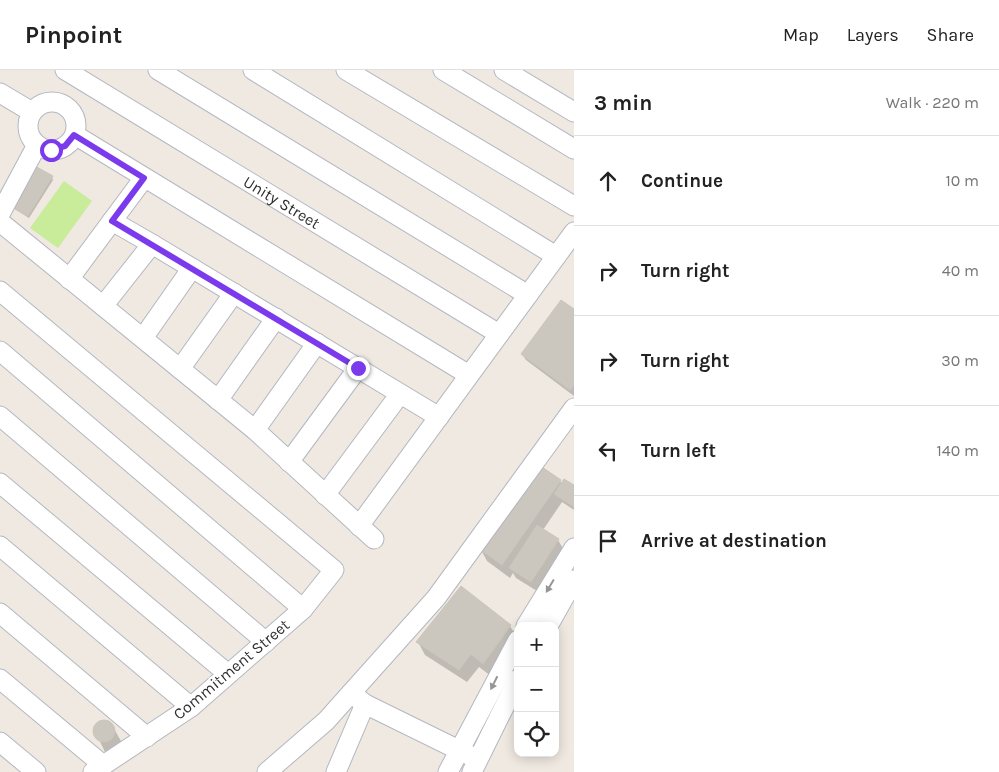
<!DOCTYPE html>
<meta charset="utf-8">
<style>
body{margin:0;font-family:Karla,sans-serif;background:#f6f6f6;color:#222}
.controls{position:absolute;right:15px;bottom:15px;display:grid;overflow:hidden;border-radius:10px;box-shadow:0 2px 12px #0003}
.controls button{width:45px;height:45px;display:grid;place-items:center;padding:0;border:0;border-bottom:1px solid #e0e0e0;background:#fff;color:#222;font:25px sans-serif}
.stop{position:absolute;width:15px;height:15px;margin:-11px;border:4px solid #7c3aed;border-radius:50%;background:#fff}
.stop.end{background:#7c3aed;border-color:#fff;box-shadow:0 1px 5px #0008}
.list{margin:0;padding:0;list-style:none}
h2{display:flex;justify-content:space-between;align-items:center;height:65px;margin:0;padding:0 20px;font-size:21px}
h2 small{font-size:16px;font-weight:400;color:#767676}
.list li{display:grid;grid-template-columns:32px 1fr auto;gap:15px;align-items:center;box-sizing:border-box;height:90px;padding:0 20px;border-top:1px solid #e0e0e0}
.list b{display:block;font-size:19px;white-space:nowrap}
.list em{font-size:16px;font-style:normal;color:#767676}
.icon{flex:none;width:28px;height:28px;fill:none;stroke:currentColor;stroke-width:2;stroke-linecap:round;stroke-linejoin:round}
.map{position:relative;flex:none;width:574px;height:702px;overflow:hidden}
header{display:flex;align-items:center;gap:30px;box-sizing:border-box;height:70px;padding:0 25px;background:#fff;border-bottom:1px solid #e0e0e0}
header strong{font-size:24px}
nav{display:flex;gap:28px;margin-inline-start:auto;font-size:18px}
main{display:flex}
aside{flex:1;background:#fff}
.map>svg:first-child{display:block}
.pitch{fill:#c9ec9a}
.shadow{fill:#0003}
.building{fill:#cbc7bf;stroke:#cbc5ba}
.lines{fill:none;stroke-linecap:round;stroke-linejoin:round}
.minor-casing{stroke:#b4b7c1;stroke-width:21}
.minor{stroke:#fff;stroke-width:19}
.oneway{fill:#969696}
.route{stroke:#7c3aed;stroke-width:6}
.labels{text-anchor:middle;stroke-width:4.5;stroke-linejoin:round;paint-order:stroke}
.street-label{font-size:16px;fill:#2e2e2e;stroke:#fff}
</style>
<header>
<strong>Pinpoint</strong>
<nav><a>Map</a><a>Layers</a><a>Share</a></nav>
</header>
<main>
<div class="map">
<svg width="574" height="702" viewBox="0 0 574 702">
<rect width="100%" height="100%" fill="#efe9e1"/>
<path class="pitch" d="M64,111l28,20 -34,47 -28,-20z"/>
<path class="shadow" d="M52,107l1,3 -24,38 -16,-10z
M561,232l13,9v85l-48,-36 -4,-6z
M564,410l10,7v23l-12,-8 -19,28 15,10 6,10 -27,41 -21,-13 -3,-5 -3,5 -23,-17 -7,-13 80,-67 2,3z
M510,556l8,13 -27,37 -12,-9 -12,15 -42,-27 -7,-13z
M103,651l10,6 8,14v6l-10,7 -6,-2 -11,-23 3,-6z"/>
<path class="building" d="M35,96l18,10 -25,40 -18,-10z
M561,230l13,9v76l-4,5 -49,-36z
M539,395l22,15 -59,85 -24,-17z
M564,409l10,6v22l-20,-13z
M537,455l22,14 -28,43 -22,-14z
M461,516l50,39 -28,39 -12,-10 -12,16 -43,-28z
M93 661a11 11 0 1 1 22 0a11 11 0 1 1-22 0Z"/>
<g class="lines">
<defs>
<g id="minor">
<path id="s1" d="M65,0l434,264"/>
<path d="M158,0l370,225"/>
<path d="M253,0l303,186"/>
<path d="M346,0l228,136"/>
<path d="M443,0l131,79"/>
<path d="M504,0l70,42"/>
<path d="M0,23l32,19"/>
<circle cx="52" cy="56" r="24"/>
<path d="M75,65l394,240"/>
<path d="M0,144l37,-69"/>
<path d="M112,151l40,23 287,173"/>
<path d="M0,152l255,208 119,109"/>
<path d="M69,209l75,-101"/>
<path d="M0,221l334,279 -31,39 -112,98 -98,65"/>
<path d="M103,236l49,-62"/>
<path d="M143,268l49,-70"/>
<path d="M0,281l303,258"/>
<path d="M180,299l54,-76"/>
<path d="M218,330l58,-82"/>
<path d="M0,346l266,226"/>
<path d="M255,360l62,-87"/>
<path d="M289,392l69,-94"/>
<path d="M0,413l228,191"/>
<path d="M325,425l75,-101"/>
<path d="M359,456l215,-294"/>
<path d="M0,476l191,161"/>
<path d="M0,543l147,124"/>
<path d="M526,556l48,-78"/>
<path d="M548,556l26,-46"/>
<path d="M0,609l103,86"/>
<path d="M351,623l14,11 112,55"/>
<path d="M0,672l36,30"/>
<path d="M267,702l59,-51 110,-123 138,-190"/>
<path d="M336,702l29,-68"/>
<path d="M448,702l70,-132"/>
<path d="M472,702l46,-93"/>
</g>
</defs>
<use href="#minor" class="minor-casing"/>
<use href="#minor" class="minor"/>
</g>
<defs><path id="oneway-solid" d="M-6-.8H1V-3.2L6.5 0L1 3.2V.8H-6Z" transform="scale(1.25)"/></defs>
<g class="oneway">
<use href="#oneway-solid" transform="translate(550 516) rotate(121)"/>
<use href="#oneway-solid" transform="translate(494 613) rotate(117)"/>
</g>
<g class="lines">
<path class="route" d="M51,80l14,-4 9,-11 70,43 -32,43 246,147"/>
</g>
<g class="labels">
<g class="street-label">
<text dy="6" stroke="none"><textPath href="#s1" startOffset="254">Unity Street</textPath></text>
<text transform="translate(231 599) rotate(-40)" y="6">Commitment Street</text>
</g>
</g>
</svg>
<div class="controls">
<button>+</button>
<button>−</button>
<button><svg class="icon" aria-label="locate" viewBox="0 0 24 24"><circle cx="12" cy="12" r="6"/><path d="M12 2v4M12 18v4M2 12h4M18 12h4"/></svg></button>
</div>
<div class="stop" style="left:51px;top:80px"></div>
<div class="stop end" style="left:358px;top:298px"></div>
</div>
<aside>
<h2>3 min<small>Walk · 220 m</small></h2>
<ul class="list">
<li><svg class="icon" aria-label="ahead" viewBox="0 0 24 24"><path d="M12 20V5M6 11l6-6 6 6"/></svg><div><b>Continue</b></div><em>10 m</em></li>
<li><svg class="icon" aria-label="right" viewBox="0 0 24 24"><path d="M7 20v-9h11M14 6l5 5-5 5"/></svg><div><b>Turn right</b></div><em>40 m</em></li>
<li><svg class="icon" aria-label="right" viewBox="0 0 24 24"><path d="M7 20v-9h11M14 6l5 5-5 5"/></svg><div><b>Turn right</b></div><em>30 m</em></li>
<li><svg class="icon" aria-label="left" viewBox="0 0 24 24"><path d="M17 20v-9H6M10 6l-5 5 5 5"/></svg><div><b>Turn left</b></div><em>140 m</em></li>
<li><svg class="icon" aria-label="arrive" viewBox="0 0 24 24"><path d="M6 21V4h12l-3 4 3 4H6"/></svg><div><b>Arrive at destination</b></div></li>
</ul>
</aside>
</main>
